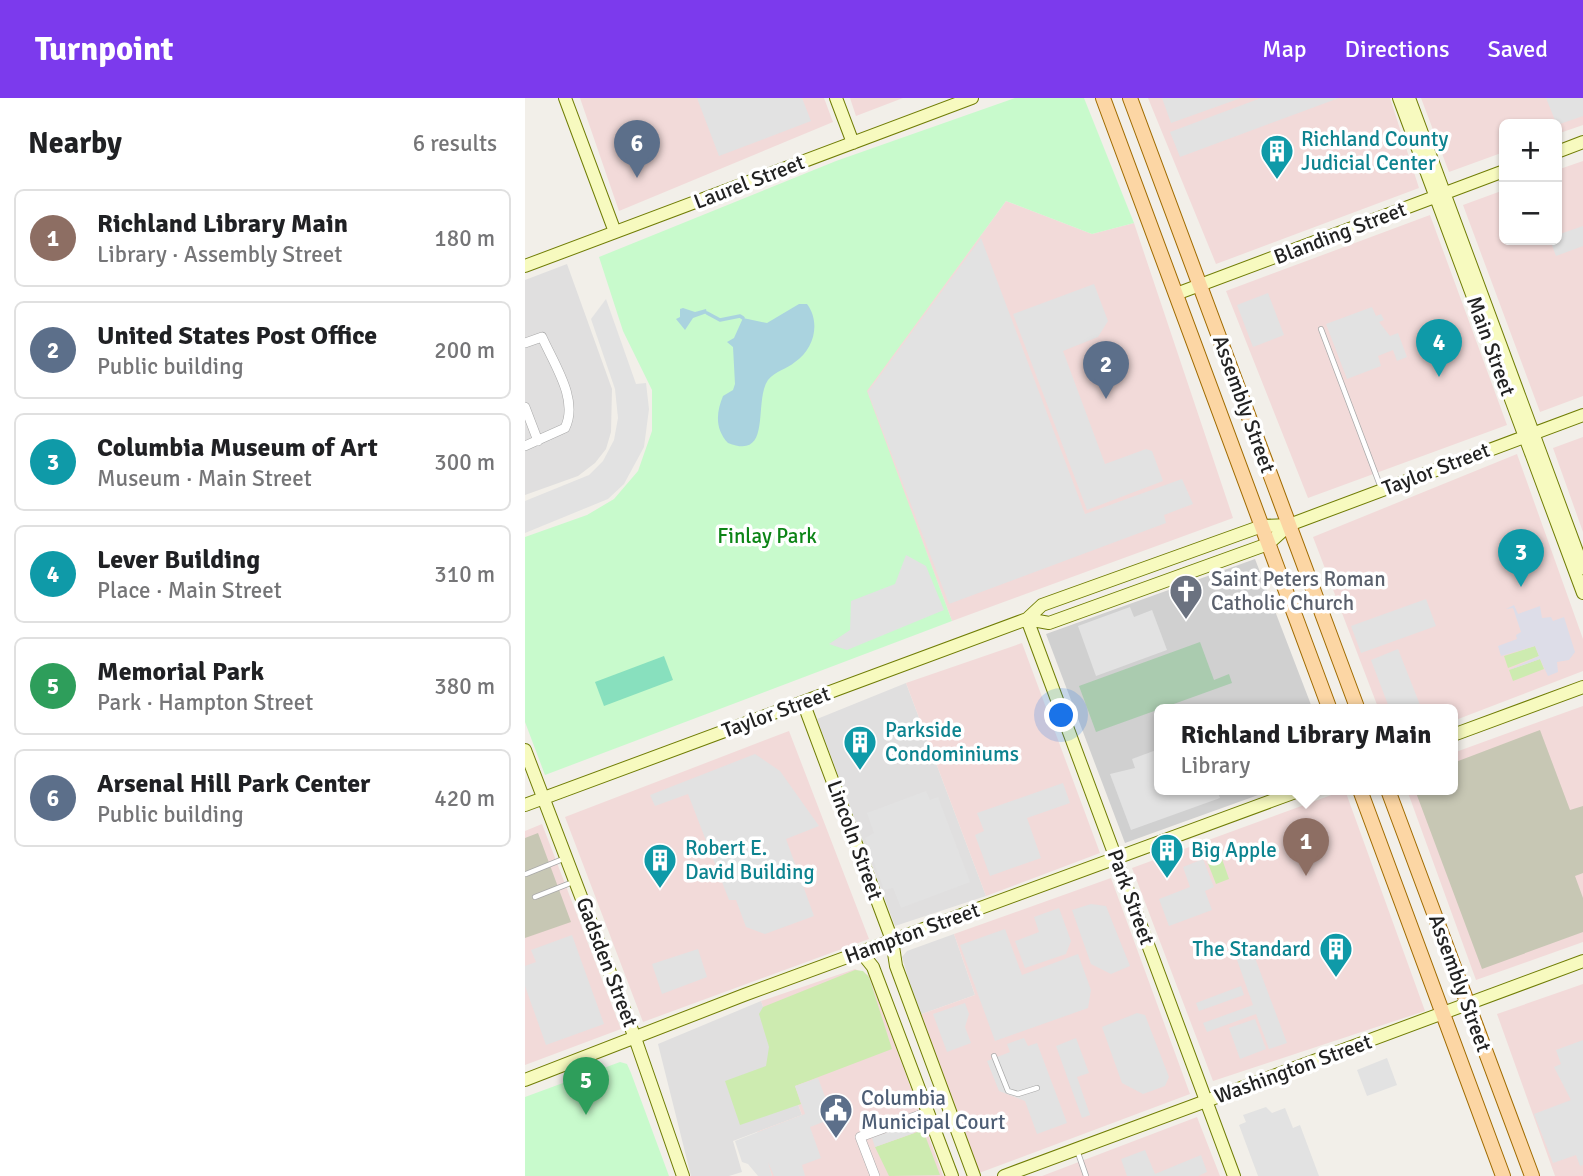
<!DOCTYPE html>
<meta charset="utf-8">
<style>
body{margin:0;font-family:Signika,sans-serif;background:#f2f2f2;color:#202124}
.controls{position:absolute;right:21px;top:21px;display:grid;overflow:hidden;border-radius:10px;box-shadow:0 2px 5px #0004}
.controls button{width:63px;height:63px;display:grid;place-items:center;padding:0;border:0;border-bottom:2px solid #e0e0e0;background:#fff;color:#202124;font:35px sans-serif}
.you{position:absolute;left:537px;top:618px;width:24px;height:24px;margin:-18px;border:5px solid #fff;border-radius:50%;background:#1a73e8;box-shadow:0 0 0 10px #1a73e833}
.badge{display:grid;place-items:center;width:46px;height:46px;border-radius:50%;background:#7c3aed;color:#fff;font-size:23px;font-weight:700}
.pin{position:absolute;translate:-50% -58px;filter:drop-shadow(0 2px 4px #0008)}
.pin::after{content:'';position:absolute;top:37px;width:24px;height:21px;background:inherit;clip-path:polygon(0 0,100% 0,50% 100%)}
.popup{position:absolute;left:629px;top:606px;width:304px;height:91px;box-sizing:border-box;display:grid;place-content:center;border-radius:10px;background:#fff;filter:drop-shadow(0 2px 5px #0005);font-size:23px;white-space:nowrap;color:#757577}
.popup b{font-size:26px;color:#202124}
.popup::after{content:'';position:absolute;left:50%;top:100%;margin-left:-14px;border:14px solid transparent;border-top-color:#fff}
.list{margin:0;padding:0;list-style:none}
h2{display:flex;justify-content:space-between;align-items:center;height:91px;margin:0;padding:0 28px;font-size:30px}
h2 small{font-size:23px;font-weight:400;color:#757577}
.list li{display:grid;grid-template-columns:46px 1fr auto;gap:21px;align-items:center;box-sizing:border-box;height:98px;margin:0 14px 14px;padding:0 14px;border:2px solid #e0e0e0;border-radius:10px}
.list b{display:block;font-size:26px;white-space:nowrap}
.list p{margin:0;font-size:23px;white-space:nowrap;color:#757577}
.list em{font-size:23px;font-style:normal;color:#757577}
.map{position:relative;flex:none;width:1058px;height:1078px;overflow:hidden}
header{display:flex;align-items:center;gap:42px;box-sizing:border-box;height:98px;padding:0 35px;background:#7c3aed;color:#fff}
header strong{font-size:33px}
nav{display:flex;gap:38px;margin-inline-start:auto;font-size:24px}
main{display:flex}
aside{flex:1;background:#fff}
.map>svg:first-child{display:block}
.residential{fill:#e0dfdf}
.commercial{fill:#f2dad9}
.religious{fill:#d0d0d0}
.construction{fill:#c7c7b4}
.grass{fill:#cdebb0}
.cemetery{fill:#aacbaf}
.park{fill:#c8facc}
.pitch{fill:#88e0be}
.parking{fill:#e2e2e2}
.plaza{fill:#dddde8}
.water{fill:#aad3df}
.lines{fill:none;stroke-linecap:round;stroke-linejoin:round}
.stream{stroke:#aad3df;stroke-width:3.5}
.lane-casing{stroke:#a9a9a9;stroke-width:6}
.street-casing{stroke:#a9a9a9;stroke-width:10}
.secondary-casing{stroke:#707d05;stroke-width:14}
.primary-casing{stroke:#a06b00;stroke-width:16}
.lane{stroke:#fff;stroke-width:4.5}
.street{stroke:#fff;stroke-width:9}
.secondary{stroke:#f7fabf;stroke-width:12}
.primary{stroke:#fcd6a4;stroke-width:14}
.labels{text-anchor:middle;stroke-width:7;stroke-linejoin:round;paint-order:stroke}
.culture-label{font-size:21px;fill:#0d838f;stroke:#fff;text-anchor:start}
.street-label{font-size:21px;fill:#222;stroke:#fff}
.park-label{font-size:21px;fill:#0c8416;stroke:#fff}
.worship-label{font-size:21px;fill:#5b616d;stroke:#fff;text-anchor:start}
.service-label{font-size:21px;fill:#4e5e75;stroke:#fff;text-anchor:start}
</style>
<header>
<strong>Turnpoint</strong>
<nav><a>Map</a><a>Directions</a><a>Saved</a></nav>
</header>
<main>
<aside>
<h2>Nearby<small>6 results</small></h2>
<ul class="list">
<li><span class="badge" style="background:#8d6e63">1</span><div><b>Richland Library Main</b><p>Library · Assembly Street</p></div><em>180 m</em></li>
<li><span class="badge" style="background:#5c6f8a">2</span><div><b>United States Post Office</b><p>Public building</p></div><em>200 m</em></li>
<li><span class="badge" style="background:#0f9aa8">3</span><div><b>Columbia Museum of Art</b><p>Museum · Main Street</p></div><em>300 m</em></li>
<li><span class="badge" style="background:#0f9aa8">4</span><div><b>Lever Building</b><p>Place · Main Street</p></div><em>310 m</em></li>
<li><span class="badge" style="background:#2e9e5b">5</span><div><b>Memorial Park</b><p>Park · Hampton Street</p></div><em>380 m</em></li>
<li><span class="badge" style="background:#5c6f8a">6</span><div><b>Arsenal Hill Park Center</b><p>Public building</p></div><em>420 m</em></li>
</ul>
</aside>
<div class="map">
<svg width="1058" height="1078" viewBox="0 0 1058 1078">
<rect width="100%" height="100%" fill="#f2efe9"/>
<path class="residential" d="M42,166l45,125 -1,43 -5,17 -11,14 -17,13 -53,19v-215z
M381,585l80,213 -91,30 -78,-207z
M429,836l21,61 -56,20 -17,-58 5,-6z
M236,903l41,114 -69,26 9,31 -13,4h-38l-33,-132z"/>
<path class="commercial" d="M55,0h244l9,24 -214,89z
M325,0h53l-47,18z
M623,0h242l29,90 -203,76z
M896,0h162v27l-26,9v-10h-53v28l-55,20z
M1058,63v235l-43,16 -77,-207 41,-15v50h53v-70z
M481,103l86,33 42,-11 99,295 -281,103 -86,-230z
M905,117l77,210 -199,73 -82,-207z
M1058,339v95l-30,-84z
M992,356l66,185v32l-130,50v-11h-74l-66,-173z
M497,545l78,210 -114,43 -80,-213z
M1058,608v236l-107,38 -69,-190h46v-37z
M264,633l80,208 -226,83 -78,-205z
M820,692l80,221 -212,70 -81,-213z
M17,726l79,205 -96,36v-234z
M586,780l79,216 -211,79 -60,-158 56,-20 -21,-61z
M330,871l15,7 73,200h-171l-15,-44 45,-17 -41,-114z
M1058,886v192h-28l-58,-162z
M672,1019l23,59h-178z"/>
<path class="religious" d="M730,461l58,151h-154v80h113l-147,53 -79,-209z"/>
<path class="construction" d="M1015,632l30,80 13,-4v67l-8,3 8,22v34l-101,37 -67,-179h38v-27z
M13,735l33,89 -46,16v-100z"/>
<path class="grass" d="M1010,548l4,10 -31,12 -4,-12z
M1015,561l4,10 -31,12 -4,-11z
M696,758l8,23 -13,5 -9,-23z
M330,872l8,1 6,6 23,72 -97,37 6,18 -61,21 -15,-44 41,-15 3,-19 -10,-33 4,-7z
M398,1032l17,45 -51,1 -14,-29z"/>
<path class="cemetery" d="M675,544l14,38 15,-6 3,9 -136,49 -17,-46z"/>
<path class="park" d="M490,0h69l50,125 -42,11 -86,-33 -139,190 85,230 -407,154 -20,-53v-185l62,-22 27,-16 24,-28 14,-40v-41l-29,-59 -24,-74 237,-96z
M95,964l7,2 4,9 38,103h-144v-79z"/>
<path class="pitch" d="M139,558l9,24 -69,26 -9,-24z"/>
<path class="parking" d="M172,0h105l9,23 -92,35z
M637,0h79l-70,25z
M736,0h78l-159,59 -10,-25z
M1021,0h37v18l-26,9z
M1058,128v20l-27,10 -6,-16h7v-5z
M456,140l104,276 97,-35 11,25 -29,11 2,8 -217,81 -81,-212z
M569,186l14,37 -10,16 -35,14 42,113 41,-15 6,2 11,30 -76,29 -74,-196z
M743,195l16,42 -31,12 -16,-42z
M81,201l30,85 10,-1 3,26 -5,38 -20,37 -16,15 -83,34v-32l64,-26 14,-14 11,-21 4,-22 -3,-29 -24,-70z
M847,209l4,9 5,-2 3,6 -5,2 11,14 8,-3 9,24 -10,4 -4,-11 -15,6 3,10 -34,13 -21,-55z
M381,457l20,11 18,44 -97,40 -18,-6 21,-14 1,-29 44,-17z
M901,501l10,27 -75,27 -10,-27z
M605,509l4,10 18,-7 15,40 -71,26 -18,-50z
M873,551l24,61h-32l-19,-50z
M634,651v41h58l3,8 -89,32 -21,-56 25,-6 -3,-9z
M230,656l25,17 39,55 -33,13 28,77 -49,18 -19,-7 -10,-27h-7l-41,-106 -33,12 -5,-11z
M538,685l7,20 -43,15 14,40 -51,18 -15,-41 9,-4 -7,-18z
M401,693l4,9 8,-3 32,85 -69,26 -8,-20 -9,2 -19,-52 9,-5 -7,-20z
M678,761l11,28 -9,4 7,19 -43,16 -10,-27 31,-12 -7,-20z
M566,806l15,2 24,60 -19,8 -20,-10 -19,-54z
M534,810l12,33 -5,13 -41,14 -10,-27 24,-9 -5,-15z
M480,831l17,46 56,-21 13,36 -3,18 -93,33 -35,-96z
M47,837l32,89 -58,21 -21,-59v-20l11,-4 -5,-12z
M173,851l9,28 -45,17 -10,-30z
M727,852l35,93 -18,6 -13,-35 -49,18 -4,-9 50,-18 -17,-48z
M716,888l3,9 -45,16 -3,-8z
M440,905l4,11 -4,13 6,16 -24,9 -14,-38z
M612,915l8,2 24,62 -4,9 -22,8 -21,-11 -20,-56z
M730,921l11,30 -26,10 -11,-31z
M499,940l4,8 9,-3 30,80 -30,11 -12,-33 -26,-10 -12,-30 23,-9 -3,-8z
M551,940l13,35 -12,4 13,38 -8,3 -26,-72z
M1058,942v125l-3,1 -4,-11 -23,8 -19,-49 37,-14 -17,-33 7,-3 -5,-14z
M862,960l10,27 -30,11 -10,-26z
M293,980l9,24 11,-4 6,16 -34,13 11,31 -19,7 3,11h-31l-6,-14 4,14h-14l-10,-12 -6,-2 -7,-21 70,-27 -10,-28z
M741,1009l6,6 13,-5 8,20 7,-3 19,51h-61l-19,-51 7,-3 -3,-7z
M385,1026l4,9 -39,14 -3,-9z
M620,1052l10,24 46,-19 6,17 -9,4h-71l-6,-17z"/>
<path class="plaza" d="M989,507l4,9 22,-8 2,12 9,-1 2,4 11,-4 11,35 -6,8 -12,2 1,10 -10,4 -8,-17 -31,11 30,-14 -4,-10 -34,10 -3,-10 19,-7 -1,-4 5,-3 -8,-24 -7,1z"/>
<path class="water" d="M274,206h8c14,19 7,45 -12,58 -8,7 -20,9 -27,18 -15,22 5,81 -40,63 -13,-14 -12,-30 -5,-47l10,-6 2,-6 -2,-37 -6,-5 7,-4 9,-20 24,5z
M158,210l12,4 11,-3 1,4 -14,5 -8,12 -9,-11 4,-2v-8z"/>
<g class="lines">
<path class="stream" d="M182,215l13,7 20,-4 3,2"/>
<defs>
<path id="lane" d="M796,231l60,159
M1,776l37,-15
M10,799l38,-15
M469,958l14,35 10,3 19,-6
M552,1052l9,26"/>
<path id="street" d="M0,245l17,-6c12,27 37,63 23,91l-40,18
M0,309l13,34
M350,1078l-15,-39 68,-25"/>
<path id="secondary" d="M40,0l50,134
M311,0l17,45
M874,0l184,495
M884,0l174,470
M1032,54l26,-10
M0,168l447,-168
M651,196l328,-123
M502,521l207,557
M502,521l22,4 219,-79 21,-19
M278,604l89,238 4,26 78,210
M928,637l130,-48
M0,652l110,288 48,138
M0,707l502,-186 15,-14 220,-79 27,-1 294,-110
M336,854l12,15 79,209
M0,982l219,-85 557,-205
M479,1078l579,-215"/>
<path id="primary" d="M578,0l227,612
M605,0l228,612
M835,692l143,386
M863,692l144,386"/>
</defs>
<use href="#lane" class="lane-casing"/>
<use href="#street" class="street-casing"/>
<use href="#secondary" class="secondary-casing"/>
<use href="#primary" class="primary-casing"/>
<use href="#lane" class="lane"/>
<use href="#street" class="street"/>
<use href="#secondary" class="secondary"/>
<use href="#primary" class="primary"/>
</g>
<defs>
<symbol id="building-pin" viewBox="-11 -11 22 30"><path d="M0 17L-7.5 6A9.5 9.5 0 1 1 7.5 6Z" fill="#0f9aa8" stroke="#fff"/><path d="M-4-6H4V6H1V3H-1V6H-4ZM-2.5-4.3h1.7v1.8h-1.7ZM.8-4.3h1.7v1.8H.8ZM-2.5-1h1.7V.8h-1.7ZM.8-1h1.7V.8H.8Z" fill="#fff"/></symbol>
<symbol id="church-pin" viewBox="-11 -11 22 30"><path d="M0 17L-7.5 6A9.5 9.5 0 1 1 7.5 6Z" fill="#6b7280" stroke="#fff"/><path d="M-1.2-6h2.4v3.5h3.3v2.4h-3.3V6h-2.4V-.1h-3.3v-2.4h3.3Z" fill="#fff"/></symbol>
<symbol id="civic-pin" viewBox="-11 -11 22 30"><path d="M0 17L-7.5 6A9.5 9.5 0 1 1 7.5 6Z" fill="#5c6f8a" stroke="#fff"/><path d="M-.6-6.5H3V-4.5H.6V-3L4-1V1h2V6H-6V1h2V-1L-.6-3ZM-1.2 2.5V6h2.4V2.5Z" fill="#fff"/></symbol>
</defs>
<g fill-rule="evenodd">
<use href="#building-pin" x="733" y="34" width="38" height="52"/>
<use href="#church-pin" x="642" y="474" width="38" height="52"/>
<use href="#building-pin" x="316" y="625" width="38" height="52"/>
<use href="#building-pin" x="623" y="733" width="38" height="52"/>
<use href="#building-pin" x="116" y="743" width="38" height="52"/>
<use href="#building-pin" x="792" y="832" width="38" height="52"/>
<use href="#civic-pin" x="292" y="993" width="38" height="52"/>
</g>
<g class="labels">
<g class="culture-label">
<text x="776" y="48">Richland County<tspan x="776" dy="24">Judicial Center</tspan></text>
<text x="360" y="639">Parkside<tspan x="360" dy="24">Condominiums</tspan></text>
<text x="160" y="757">Robert E.<tspan x="160" dy="24">David Building</tspan></text>
<text x="666" y="759">Big Apple</text>
<text x="786" y="858" text-anchor="end">The Standard</text>
</g>
<g class="street-label">
<text transform="translate(224 84) rotate(-21)" y="7">Laurel Street</text>
<text transform="translate(815 135) rotate(-21)" y="7">Blanding Street</text>
<text transform="translate(966 248) rotate(70)" y="7">Main Street</text>
<text transform="translate(719 306) rotate(70)" y="7">Assembly Street</text>
<text transform="translate(911 371) rotate(-21)" y="7">Taylor Street</text>
<text transform="translate(251 614) rotate(-20)" y="7">Taylor Street</text>
<text transform="translate(330 742) rotate(70)" y="7">Lincoln Street</text>
<text transform="translate(606 799) rotate(70)" y="7">Park Street</text>
<text transform="translate(387 835) rotate(-20)" y="7">Hampton Street</text>
<text transform="translate(82 864) rotate(69)" y="7">Gadsden Street</text>
<text transform="translate(935 885) rotate(70)" y="7">Assembly Street</text>
<text transform="translate(768 971) rotate(-20)" y="7">Washington Street</text>
</g>
<g class="park-label">
<text x="242" y="445">Finlay Park</text>
</g>
<g class="worship-label">
<text x="686" y="488">Saint Peters Roman<tspan x="686" dy="24">Catholic Church</tspan></text>
</g>
<g class="service-label">
<text x="336" y="1007">Columbia<tspan x="336" dy="24">Municipal Court</tspan></text>
</g>
</g>
</svg>
<div class="controls">
<button>+</button>
<button>−</button>
</div>
<div class="you"></div>
<div class="pin badge" style="left:781px;top:778px;background:#8d6e63">1</div>
<div class="popup"><b>Richland Library Main</b>Library</div>
<div class="pin badge" style="left:581px;top:301px;background:#5c6f8a">2</div>
<div class="pin badge" style="left:996px;top:489px;background:#0f9aa8">3</div>
<div class="pin badge" style="left:914px;top:279px;background:#0f9aa8">4</div>
<div class="pin badge" style="left:61px;top:1017px;background:#2e9e5b">5</div>
<div class="pin badge" style="left:112px;top:80px;background:#5c6f8a">6</div>
</div>
</main>
